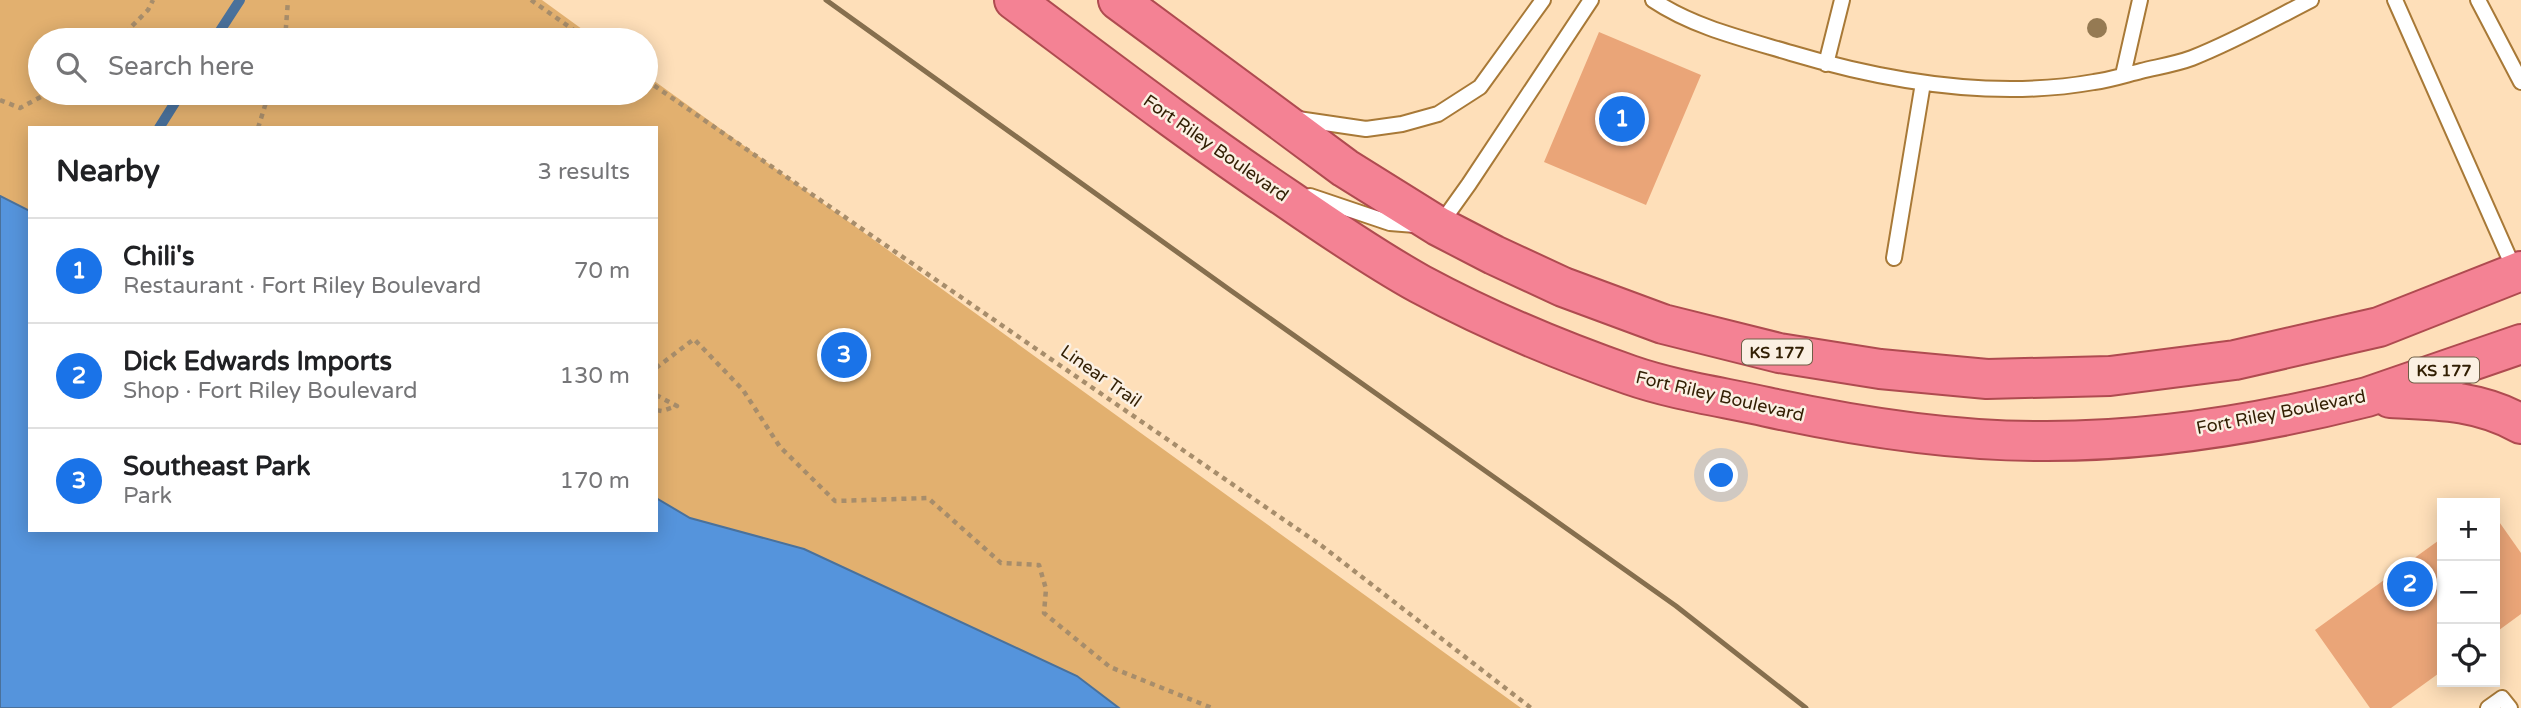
<!DOCTYPE html>
<meta charset="utf-8">
<style>
body{margin:0;font-family:"Varela Round",sans-serif;background:#f6f6f6;color:#202124}
.controls{position:absolute;right:21px;bottom:21px;display:grid;overflow:hidden;border-radius:0px;box-shadow:0 4px 18px #0003}
.controls button{width:63px;height:63px;display:grid;place-items:center;padding:0;border:0;border-bottom:2px solid #e0e0e0;background:#fff;color:#202124;font:35px sans-serif}
.you{position:absolute;left:1722px;top:476px;width:24px;height:24px;margin:-18px;border:5px solid #fff;border-radius:50%;background:#1a73e8;box-shadow:0 0 0 10px #1a73e833}
.badge{display:grid;place-items:center;width:46px;height:46px;border-radius:50%;background:#1a73e8;color:#fff;font-size:23px;font-weight:700}
.pin{position:absolute;translate:-50% -50%;border:4px solid #fff;box-shadow:0 2px 7px #0006}
.list{margin:0;padding:0;list-style:none}
h2{display:flex;justify-content:space-between;align-items:center;height:91px;margin:0;padding:0 28px;font-size:30px}
h2 small{font-size:23px;font-weight:400;color:#757577}
.list li{display:grid;grid-template-columns:46px 1fr auto;gap:21px;align-items:center;box-sizing:border-box;height:105px;padding:0 28px;border-top:2px solid #e0e0e0}
.list b{display:block;font-size:26px;white-space:nowrap}
.list p{margin:0;font-size:23px;white-space:nowrap;color:#757577}
.list em{font-size:23px;font-style:normal;color:#757577}
.icon{flex:none;width:38px;height:38px;fill:none;stroke:currentColor;stroke-width:2;stroke-linecap:round;stroke-linejoin:round}
.map{position:relative;flex:none;width:2521px;height:708px;overflow:hidden}
.search{position:absolute;background:#fff;box-shadow:0 4px 18px #0003;left:28px;top:28px;width:630px;height:77px;display:flex;align-items:center;gap:18px;box-sizing:border-box;padding:0 24px;border-radius:38px;color:#757577;font-size:26px}
.panel{position:absolute;background:#fff;box-shadow:0 4px 18px #0003;left:28px;top:126px;width:630px;height:406px;border-radius:0px}
.map>svg:first-child{display:block}
.green{fill:#e2b06f}
.water{fill:#5594dc;stroke:#4a719b;stroke-width:2}
.lines{fill:none;stroke-linecap:round;stroke-linejoin:round}
.stream{stroke:#4a719b;stroke-width:10}
.building{fill:#eaa578}
.service-casing{stroke:#a87937;stroke-width:18}
.trunk-casing{stroke:#af4b50;stroke-width:42}
.path{stroke:#a78d6b;stroke-width:4.5;stroke-dasharray:5 5;stroke-linecap:butt}
.service{stroke:#fff;stroke-width:14}
.trunk{stroke:#f48294;stroke-width:38}
.rail{stroke:#866f4e;stroke-width:5}
.tree{fill:#957a53}
.labels{text-anchor:middle;stroke-width:5;stroke-linejoin:round;paint-order:stroke}
.shield{fill:#fbf0e3;stroke:#6e5e46;stroke-width:2}
.shield-label{font-size:16px;font-weight:bold;fill:#321f03}
.street-label{font-size:18px;fill:#321f03;stroke:#fbf0e3}
</style>
<div class="map">
<svg width="2521" height="708" viewBox="0 0 2521 708">
<rect width="100%" height="100%" fill="#fedfb9"/>
<path class="green" d="M0,0h542l55,40h-557v53h606v-18l875,633h-402l-42,-32 -273,-127 -114,-31 -34,-20v-370h-626v83l-30,-15z"/>
<path class="water" d="M0,196l30,15v319h626v-32l34,20 114,31 273,127 42,32h-1119z"/>
<g class="lines">
<path class="stream" d="M214,40l26,-40
M159,128l22,-35"/>
</g>
<path class="building" d="M1599,32l102,43 -55,130 -102,-43z
M2495,516l26,37v61l-26,19z
M2442,538v133l-51,37h-21l-55,-78z"/>
<g class="lines">
<defs>
<path id="service" d="M1653,0c40,27 91,39 138,53 97,29 202,47 303,29 16,-2 31,-7 47,-11 16,-4 35,-7 51,-13 41,-16 80,-38 119,-58
M2395,0l120,271
M2478,0l43,82
M1826,64l16,-64
M2123,75l17,-75
M1298,119l68,10 36,-5 36,-10 42,-27 63,-87
M1310,196l80,27 25,2
M1439,226l30,-42 122,-184
M1894,258l29,-175
M2488,708l14,-10 8,10"/>
<path id="trunk" d="M1014,0c91,68 181,137 275,200 42,29 86,59 131,84 67,36 138,66 210,91 43,15 92,22 137,32 88,19 180,34 271,34 110,1 222,-17 329,-44l154,-53
M1118,0l227,168 93,58 56,29 69,32 100,37 116,29 101,16 107,10 123,-3 125,-16 144,-33 142,-56
M2390,398c46,2 89,2 131,26"/>
</defs>
<use href="#service" class="service-casing"/>
<use href="#trunk" class="trunk-casing"/>
<path class="path" d="M531,0l57,40
M118,40l30,-30 5,-10
M285,40l3,-40
M646,80l676,466 209,162
M0,100l20,8 28,-15
M258,128l11,-35
M656,368l38,-29 49,51 37,57 55,54 93,-3 73,65 38,2 7,24 -2,24 66,54 102,41
M656,395l21,11 -15,5 -6,-1"/>
<use href="#service" class="service"/>
<use href="#trunk" class="trunk"/>
<path class="rail" d="M826,0l404,290 446,316 130,102"/>
</g>
<circle class="tree" cx="2097" cy="28" r="10"/>
<g class="labels">
<g class="shield">
<rect x="1742" y="339.5" width="70" height="25" rx="5"/>
<rect x="2409" y="357.5" width="70" height="25" rx="5"/>
</g>
<g class="shield-label">
<text x="1777" y="358">KS 177</text>
<text x="2444" y="376">KS 177</text>
</g>
<g class="street-label">
<text transform="translate(1216 148) rotate(35)" y="6">Fort Riley Boulevard</text>
<text transform="translate(1101 376) rotate(35)" y="6">Linear Trail</text>
<text transform="translate(1720 396) rotate(13)" y="6">Fort Riley Boulevard</text>
<text transform="translate(2281 412) rotate(-11)" y="6">Fort Riley Boulevard</text>
</g>
</g>
</svg>
<div class="controls">
<button>+</button>
<button>−</button>
<button><svg class="icon" aria-label="locate" viewBox="0 0 24 24"><circle cx="12" cy="12" r="6"/><path d="M12 2v4M12 18v4M2 12h4M18 12h4"/></svg></button>
</div>
<div class="you"></div>
<div class="pin badge" style="left:1622px;top:119px">1</div>
<div class="pin badge" style="left:2410px;top:584px">2</div>
<div class="pin badge" style="left:844px;top:355px">3</div>
<div class="search"><svg class="icon" aria-label="search" viewBox="0 0 24 24"><circle cx="10" cy="10" r="6"/><path d="M15 15l6 6"/></svg>Search here</div>
<section class="panel">
<h2>Nearby<small>3 results</small></h2>
<ul class="list">
<li><span class="badge">1</span><div><b>Chili's</b><p>Restaurant · Fort Riley Boulevard</p></div><em>70 m</em></li>
<li><span class="badge">2</span><div><b>Dick Edwards Imports</b><p>Shop · Fort Riley Boulevard</p></div><em>130 m</em></li>
<li><span class="badge">3</span><div><b>Southeast Park</b><p>Park</p></div><em>170 m</em></li>
</ul>
</section>
</div>
